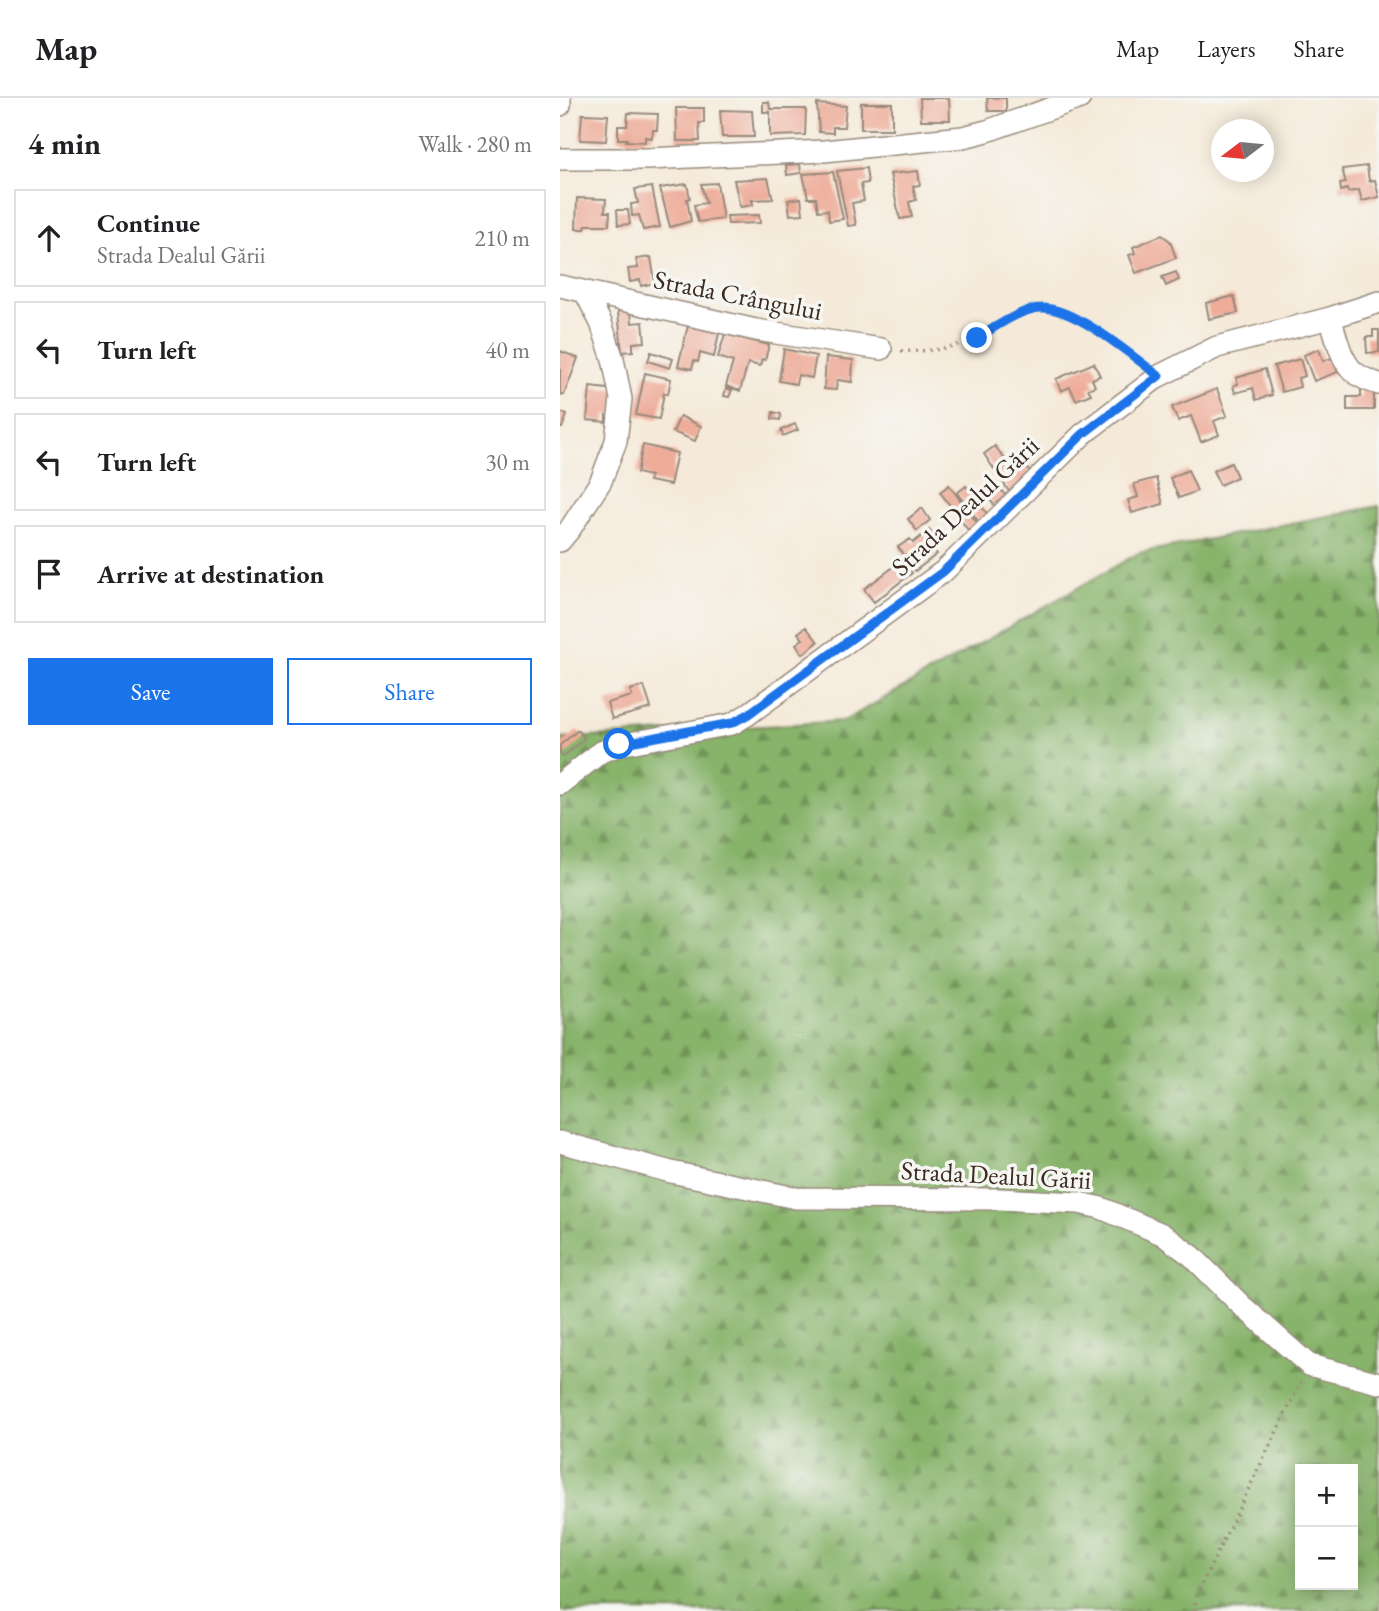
<!DOCTYPE html>
<meta charset="utf-8">
<style>
body{margin:0;font-family:"EB Garamond",serif;background:#f2f2f2;color:#202124}
.controls{position:absolute;right:21px;bottom:21px;display:grid;overflow:hidden;border-radius:0px;box-shadow:0 4px 18px #0003}
.controls button{width:63px;height:63px;display:grid;place-items:center;padding:0;border:0;border-bottom:2px solid #e0e0e0;background:#fff;color:#202124;font:35px sans-serif}
.compass{position:absolute;left:651px;top:21px;width:63px;height:63px;border-radius:50%;background:#fff;box-shadow:0 4px 18px #0003;rotate:254deg}
.stop{position:absolute;width:21px;height:21px;margin:-16px;border:5px solid #1a73e8;border-radius:50%;background:#fff}
.stop.end{background:#1a73e8;border-color:#fff;box-shadow:0 2px 7px #0008}
.list{margin:0;padding:0;list-style:none}
h2{display:flex;justify-content:space-between;align-items:center;height:91px;margin:0;padding:0 28px;font-size:30px}
h2 small{font-size:23px;font-weight:400;color:#757577}
.list li{display:grid;grid-template-columns:46px 1fr auto;gap:21px;align-items:center;box-sizing:border-box;height:98px;margin:0 14px 14px;padding:0 14px;border:2px solid #e0e0e0;border-radius:0px}
.list b{display:block;font-size:26px;white-space:nowrap}
.list p{margin:0;font-size:23px;white-space:nowrap;color:#757577}
.list em{font-size:23px;font-style:normal;color:#757577}
.actions{display:flex;gap:14px;padding:21px 28px}
.actions a{flex:1;padding:16px 0;border:2px solid #1a73e8;border-radius:0px;text-align:center;font-size:24px;color:#1a73e8}
.actions .main{background:#1a73e8;color:#fff}
.icon{flex:none;width:38px;height:38px;fill:none;stroke:currentColor;stroke-width:2;stroke-linecap:round;stroke-linejoin:round}
.map{position:relative;flex:none;width:819px;height:1513px;overflow:hidden}
header{display:flex;align-items:center;gap:42px;box-sizing:border-box;height:98px;padding:0 35px;background:#fff;border-bottom:2px solid #e0e0e0}
header strong{font-size:33px}
nav{display:flex;gap:38px;margin-inline-start:auto;font-size:24px}
main{display:flex}
aside{flex:1;background:#fff}
.map>svg:first-child{display:block}
.forest{fill:url(#forest-firs);stroke:#616e44;stroke-width:2;fill-rule:evenodd}
.building{fill:#eeac99}
.lines{fill:none;stroke-linecap:round;stroke-linejoin:round}
.minor-casing{stroke:#988a7c;stroke-width:24}
.path{stroke:#988a7c;stroke-width:3.5;stroke-dasharray:2 5;stroke-linecap:butt}
.minor{stroke:#fff;stroke-width:21}
.route{stroke:#1a73e8;stroke-width:9}
.labels{text-anchor:middle;stroke-width:7;stroke-linejoin:round;paint-order:stroke}
.street-label{font-size:26px;fill:#3b2a1e;stroke:#f6f6f2}
</style>
<header>
<strong>Map</strong>
<nav><a>Map</a><a>Layers</a><a>Share</a></nav>
</header>
<main>
<aside>
<h2>4 min<small>Walk · 280 m</small></h2>
<ul class="list">
<li><svg class="icon" aria-label="ahead" viewBox="0 0 24 24"><path d="M12 20V5M6 11l6-6 6 6"/></svg><div><b>Continue</b><p>Strada Dealul Gării</p></div><em>210 m</em></li>
<li><svg class="icon" aria-label="left" viewBox="0 0 24 24"><path d="M17 20v-9H6M10 6l-5 5 5 5"/></svg><div><b>Turn left</b></div><em>40 m</em></li>
<li><svg class="icon" aria-label="left" viewBox="0 0 24 24"><path d="M17 20v-9H6M10 6l-5 5 5 5"/></svg><div><b>Turn left</b></div><em>30 m</em></li>
<li><svg class="icon" aria-label="arrive" viewBox="0 0 24 24"><path d="M6 21V4h12l-3 4 3 4H6"/></svg><div><b>Arrive at destination</b></div></li>
</ul>
<div class="actions"><a class="main">Save</a><a>Share</a></div>
</aside>
<div class="map">
<svg width="819" height="1513" viewBox="0 0 819 1513">
<defs>
<pattern id="forest-firs" width="22" height="20" patternUnits="userSpaceOnUse" patternTransform="scale(1.75)"><rect width="22" height="20" fill="#87b36b"/><path d="M5 1l3.5 6h-7zM16 11l3.5 6h-7z" fill="#709257"/></pattern>
</defs>
<rect width="100%" height="100%" fill="#f6f6f2"/>
<filter id="ink" filterUnits="userSpaceOnUse"><feTurbulence type="fractalNoise" baseFrequency=".0143" numOctaves="2"/><feDisplacementMap in="SourceGraphic" scale="14" xChannelSelector="R" yChannelSelector="G"/><feConvolveMatrix kernelMatrix="1 2 1 2 8 2 1 2 1" color-interpolation-filters="sRGB"/></filter>
<filter id="wash" filterUnits="userSpaceOnUse"><feTurbulence type="fractalNoise" baseFrequency=".00686" numOctaves="4" result="noise"/><feDisplacementMap in="SourceGraphic" scale="28" xChannelSelector="R" yChannelSelector="G"/><feGaussianBlur stdDeviation="1.57" result="paint"/><feColorMatrix in="noise" values="0 0 0 0 0 0 0 0 0 0 0 0 0 0 0 0 0 1.4 0 .05"/><feComposite in="paint" operator="in"/></filter>
<g filter="url(#wash)">
<rect width="100%" height="100%" fill="#f5ead9"/>
<path class="forest" d="M819,408v1105h-819v-872l284,-18 295,-168zM740,1371h53v116h-53z"/>
<g id="blocks">
<path class="building" d="M360,0h29l1,22h-29z
M427,0h19v13h-18z
M203,4h6l1,7h36l-1,26 -35,1v-24h-7z
M301,5h31v26h-31z
M257,6l29,2 -2,21h-11v6l-14,-1z
M116,10h28v15h-5l1,18h-23z
M160,12l32,1 2,26h-32z
M68,15l30,1 -1,16h-4l-1,8 -7,-1v5l-19,-1 1,-2h-9v-13h9z
M22,16l26,1 -2,26 -26,-1z
M240,66l1,9 -14,2 -1,-10z
M807,68l2,15 6,-1 4,17 -17,4 -3,-11 -11,2 -1,-3 -6,2 -1,-7 6,-1 -4,-14z
M306,70l2,15 -7,1 3,17 -12,2 4,22 -8,1 -11,-55z
M358,73l2,14 -7,1 3,14 -7,2 3,15 -12,2 -10,-45z
M273,74l10,47 -14,2 -1,-11 -10,1 -2,-13h-8l-5,-24z
M208,80l5,21 -21,1 1,5 -13,2 -6,-27z
M157,85l6,36 -25,3 -4,-17 12,-2 -5,-19z
M127,86l3,14 -3,1 4,22 -21,6 -10,-39z
M92,89l8,40 -17,3 -4,-15 -7,1 -1,-12 7,-1 -3,-14z
M17,100l29,1 -1,13h5l-1,13h-23l-1,4h-9z
M241,100l2,16 -13,1 -2,-15z
M57,112h11l2,14 -12,1z
M199,117l1,8 -32,1 -1,-8z
M602,137l8,6 6,17 -40,15 -7,-18 6,-2 -2,-6z
M91,159l4,26 -14,3 -1,-6 -10,2 -2,-13 10,-1 -2,-9z
M616,174l3,8 -13,6 -4,-9z
M674,198l4,17 -29,6 -3,-16z
M71,212l1,13 11,-1 2,20 -12,1v8l-11,1 -4,-41z
M128,228l31,7 -5,24 -14,-4 -2,9 -4,-1 -2,8 -14,-3z
M813,232h6v22l-12,1 -1,-16h7z
M165,236l44,11 -4,15 -3,-1 -2,7 -12,-3 -8,28 -14,-5 7,-24 -15,-5z
M224,251l32,7 -4,22 -14,-3 -2,9 -17,-3z
M759,251l4,12 9,-3 6,14 -24,9 -10,-26z
M0,253l18,7 -14,37 -4,-1z
M91,254l22,7 -3,9 -22,-7z
M266,259l27,3 -1,22 -15,-2 -1,10 -12,-1z
M740,261l5,17 -7,2 2,9 -18,5 -8,-26z
M534,265l6,13 -8,3 3,7 -7,3 3,5 -15,6 -6,-13 -9,4 -5,-12z
M705,271l7,26 -16,5 -3,-12 -18,5 -2,-7 5,-2 -2,-6z
M85,275l26,6 -3,15 -4,-1 -5,26 -23,-4z
M30,289l26,3 -3,25h-7v7l-19,-2z
M166,290l6,2 -3,7 -5,-1z
M657,291l10,27 -13,5 5,14 -18,7 -10,-26 -13,5 -6,-14z
M801,292l13,1v19h-27v-13h14z
M0,314l7,3 -5,13h-2z
M213,314l8,2 -1,6 -8,-1z
M120,318l21,10 -6,15 -22,-9z
M235,326l3,6 -15,6 -2,-6z
M83,347l34,8 -7,32 -21,-4 1,-5 -13,-3z
M435,348l17,23 10,-8 9,12 -21,20 -26,-39z
M671,365l6,14 -17,8 -7,-14z
M628,372l9,21 -18,7 -9,-20z
M596,380l7,26 -31,9 -4,-13 10,-3 -4,-13z
M389,387l28,38 -9,7 -28,-38z
M406,388l22,29 -9,7 -22,-29z
M439,389l9,12 -11,9 -10,-11z
M362,410l8,12 -13,11 -9,-12z
M369,432l6,7 -7,5 9,12 -22,17 -17,-24 12,-8 3,4z
M343,462l9,13 -38,29 -10,-13z
M246,529l12,15 -15,12 -7,-10 7,-5 -5,-6z
M84,588l7,22 -39,11 -5,-16 25,-7 -2,-6z
M18,632l7,8 -22,19 -3,-4v-8z"/>
</g>
</g>
<g filter="url(#ink)">
<use href="#blocks" fill-opacity="0" stroke="#988a7c" stroke-width="2"/>
<g class="lines">
<defs>
<path id="minor" d="M0,7v-7
M0,61h87l177,-8 139,-14 24,-6 93,-33
M0,188l196,44 125,19
M770,220c6,16 10,41 23,53 7,7 17,10 26,13
M0,443l10,-12 31,-48 15,-40 5,-42 -8,-40 -12,-36 -16,-31
M0,686l41,-32 18,-7 113,-21 15,-9 197,-144 139,-137 76,-58 58,-29 113,-29 49,-16
M0,1044l111,30 125,26 203,1 80,4 22,5 61,26 30,22 48,48 69,61 70,18"/>
</defs>
<use href="#minor" class="minor-casing"/>
<path class="path" d="M341,253c27,1 48,-2 74,-12 26,-12 49,-35 79,-30 7,2 13,6 20,9 24,12 45,29 67,45
M635,1513l1,-15 105,-214"/>
<use href="#minor" class="minor"/>
</g>
</g>
<g class="lines" filter="url(#ink)">
<path class="route" d="M59,646l113,-21 15,-8 197,-144 139,-137 76,-58c-27,-20 -84,-69 -118,-68 -19,0 -47,20 -64,30"/>
</g>
<g class="labels">
<g class="street-label">
<text transform="translate(178 197) rotate(11)" y="9">Strada Crângului</text>
<text transform="translate(405 408) rotate(-43)" y="9">Strada Dealul Gării</text>
<text transform="translate(436 1077) rotate(3)" y="9">Strada Dealul Gării</text>
</g>
</g>
</svg>
<div class="controls">
<button>+</button>
<button>−</button>
</div>
<svg class="compass" viewBox="-18 -18 36 36"><path d="M0-13l5 13h-10z" fill="#e53935"/><path d="M0 13l5-13h-10z" fill="#757577"/></svg>
<div class="stop" style="left:59px;top:646px"></div>
<div class="stop end" style="left:417px;top:240px"></div>
</div>
</main>
